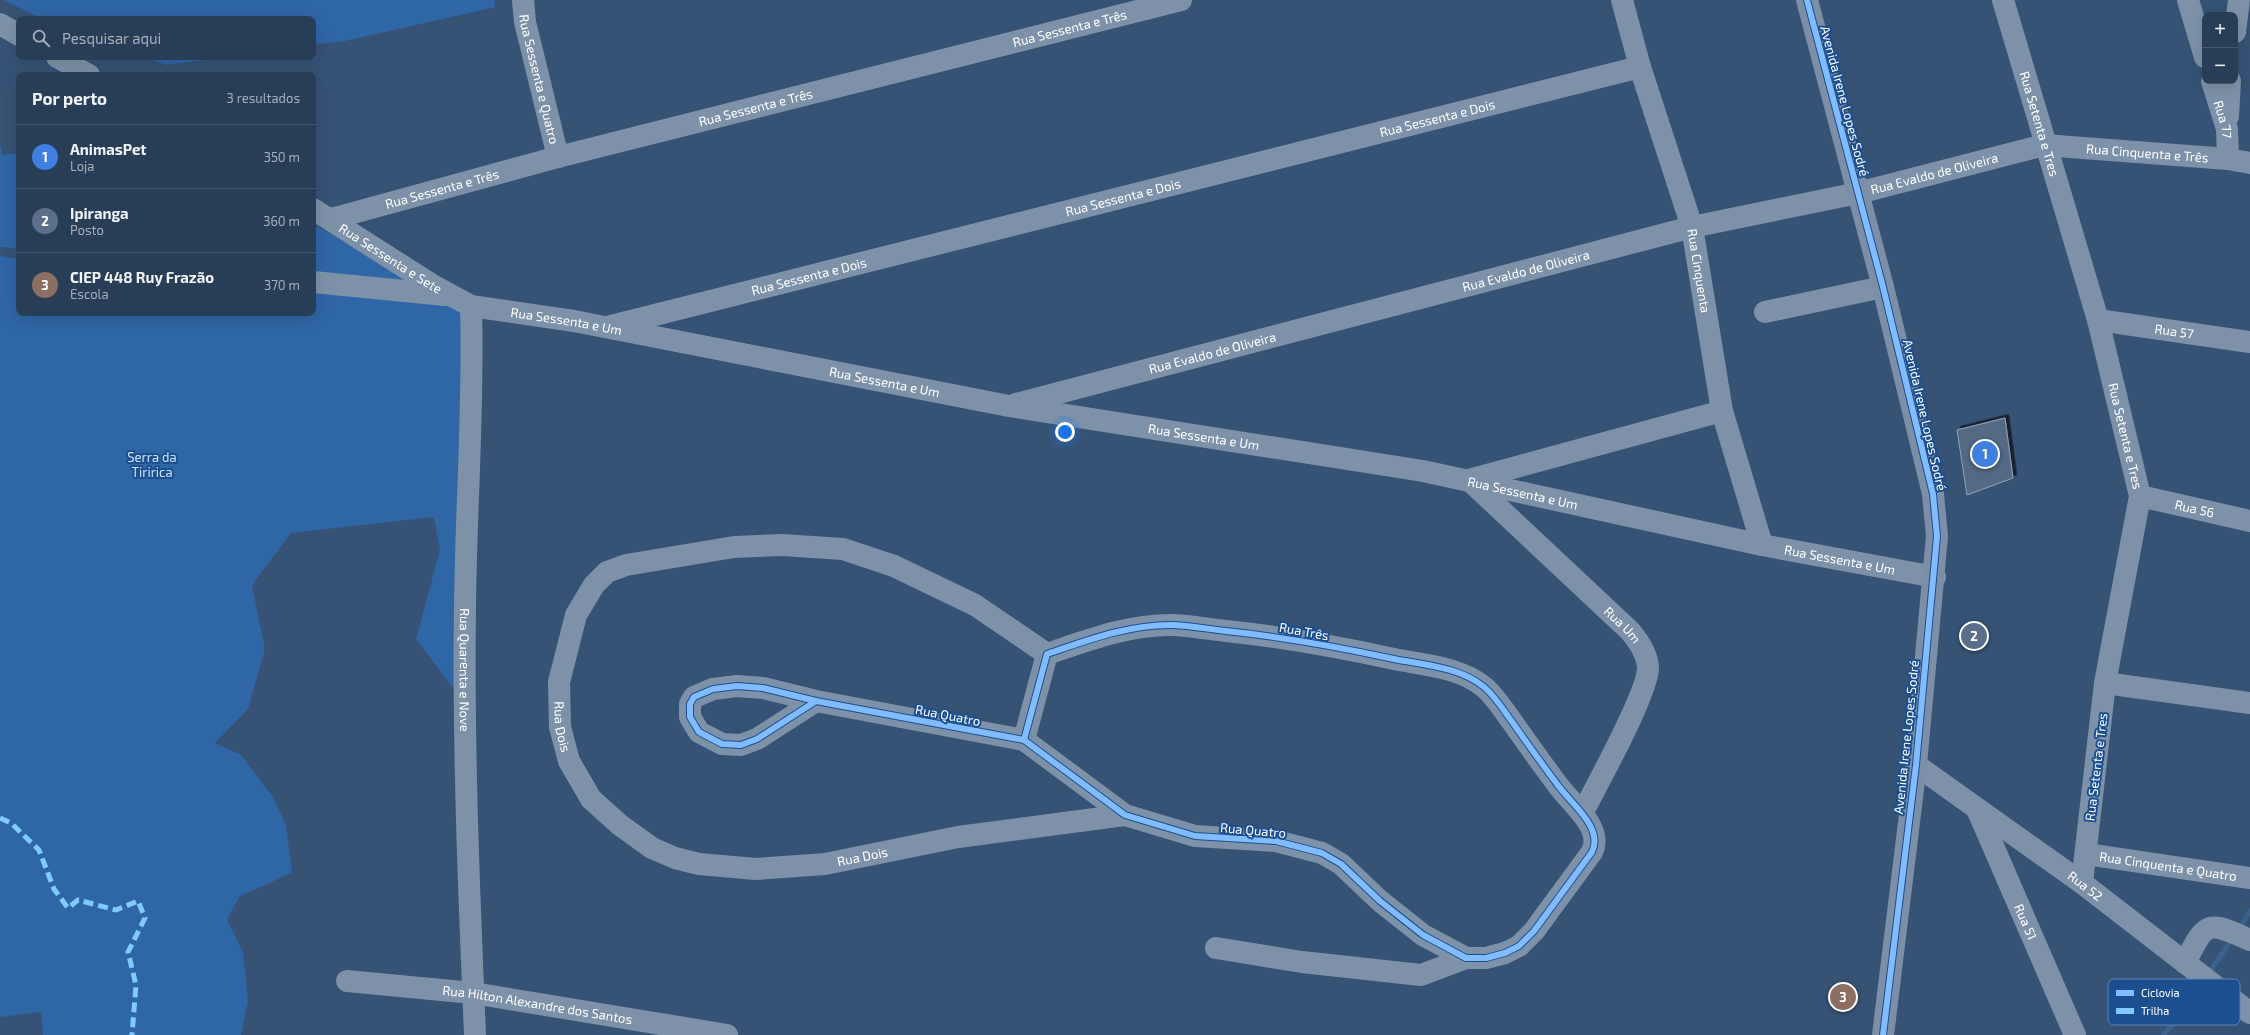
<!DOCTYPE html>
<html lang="pt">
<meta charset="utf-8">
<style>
body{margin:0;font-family:"Exo 2",sans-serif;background:#344961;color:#f1f3f6}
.controls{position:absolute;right:12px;top:12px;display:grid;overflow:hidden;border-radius:8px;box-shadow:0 4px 16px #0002}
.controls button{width:36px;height:36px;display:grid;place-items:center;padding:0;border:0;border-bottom:1px solid #44576d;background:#283e57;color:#f1f3f6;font:20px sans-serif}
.you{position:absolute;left:1065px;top:432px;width:14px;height:14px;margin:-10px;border:3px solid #fff;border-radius:50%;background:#1a73e8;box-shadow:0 0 0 6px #1a73e833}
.badge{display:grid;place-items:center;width:26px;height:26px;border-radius:50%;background:#b9c2ce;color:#fff;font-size:13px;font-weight:700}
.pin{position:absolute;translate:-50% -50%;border:2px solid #fff;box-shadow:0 1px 4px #0006}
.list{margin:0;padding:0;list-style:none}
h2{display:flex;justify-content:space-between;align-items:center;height:52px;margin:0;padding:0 16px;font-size:17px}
h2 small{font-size:13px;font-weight:400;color:#a5aeba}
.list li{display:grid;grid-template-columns:26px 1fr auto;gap:12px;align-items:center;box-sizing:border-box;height:64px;padding:0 16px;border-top:1px solid #44576d}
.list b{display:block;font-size:15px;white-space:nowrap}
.list p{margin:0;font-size:13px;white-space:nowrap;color:#a5aeba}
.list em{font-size:13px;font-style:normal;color:#a5aeba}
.icon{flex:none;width:22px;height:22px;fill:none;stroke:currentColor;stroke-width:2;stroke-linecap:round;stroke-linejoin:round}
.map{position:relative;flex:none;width:2250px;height:1035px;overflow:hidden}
.search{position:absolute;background:#283e57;box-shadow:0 4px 16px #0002;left:16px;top:16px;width:300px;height:44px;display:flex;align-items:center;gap:10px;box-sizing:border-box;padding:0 14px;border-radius:8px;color:#a5aeba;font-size:15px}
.panel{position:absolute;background:#283e57;box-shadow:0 4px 16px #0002;left:16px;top:72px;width:300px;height:244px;border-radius:8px}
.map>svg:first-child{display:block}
.green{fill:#2f66a5}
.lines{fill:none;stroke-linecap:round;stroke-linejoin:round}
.stream{stroke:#3b618d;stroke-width:5}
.building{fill:#526984;stroke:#92a2b6;filter:url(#shadow)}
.minor{stroke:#7d92a8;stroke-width:22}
.major{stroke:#7d8ea7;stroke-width:22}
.quiet{stroke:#80caff;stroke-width:5;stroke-dasharray:10 5;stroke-linecap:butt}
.cycleway-casing{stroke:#1b4f8f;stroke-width:8}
.cycleway{stroke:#80bcff;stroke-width:6}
.labels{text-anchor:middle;stroke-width:4;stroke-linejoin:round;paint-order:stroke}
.street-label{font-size:13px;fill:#fff;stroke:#1b4f8f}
.park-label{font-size:13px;fill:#cfe3fa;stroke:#1b4f8f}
.key{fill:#1b4f8f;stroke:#5f84b1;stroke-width:1}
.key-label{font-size:11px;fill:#fff}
</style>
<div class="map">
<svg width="2250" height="1035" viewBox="0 0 2250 1035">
<defs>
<filter id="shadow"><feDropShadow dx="3.5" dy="-3.5" stdDeviation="0" flood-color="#0009"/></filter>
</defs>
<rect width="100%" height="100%" fill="#365274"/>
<path class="green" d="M4,0h490l2,7 -151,34 -32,4v-26h-271z
M142,57h85l-60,8z
M0,144l2,11 17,-2v96l-19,-2z
M313,224l102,58 -102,-8z
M0,256l19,3v54h294v-22l155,17 -14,381 -38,-50 24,-89 -6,-33 -143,16 -39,52 13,64 -17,60 -33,34 26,12 32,42 13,28 6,48 -52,23 -13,23 16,33 5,49 -7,34h-198l-2,-23 -41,5z"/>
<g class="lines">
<path class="stream" d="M2239,929l11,-18
M2209,973l23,-34
M2163,1035l15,-16 25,-37"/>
</g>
<path class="building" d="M2005,418l8,60 -46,17 -10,-65z"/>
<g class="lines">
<g class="minor">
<path id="s1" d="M523,0l2,22 33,135"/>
<path id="s2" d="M1622,0l18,67 52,160 30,184 40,134"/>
<path id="s3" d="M2003,0l95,320 42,176 -35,187 -23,200"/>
<path d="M2188,0l17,57"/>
<path d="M0,24l19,11"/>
<path d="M2235,32l4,-32"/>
<path d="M57,57l32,18"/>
<path id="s4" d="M2212,81l15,48 1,30"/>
<path d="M2228,116l2,-35"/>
<path id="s5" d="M313,209l121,77 37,20 103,15 435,85 414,65 339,74 173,32"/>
<path id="s6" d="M331,219l227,-62 623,-157"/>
<path d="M313,282l132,13"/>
<path id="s7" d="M471,306c3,100 -5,200 -6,300 -2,143 4,286 10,429"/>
<path d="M1765,312l118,-25"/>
<path id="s8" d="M2098,320l152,22"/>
<path id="s9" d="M611,326l1029,-259"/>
<path id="s10" d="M1016,404l676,-177 166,-34 186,-48 184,14 22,4"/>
<path d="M1472,479l250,-68"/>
<path id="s11" d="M1469,480l161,151c9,11 16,21 18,35 2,24 -52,120 -65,146"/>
<path id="s12" d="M2140,496l110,25"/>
<path id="s13" d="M1047,654l-72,-49 -81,-39 -51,-17 -61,-4 -48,2 -108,18 -19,7 -13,13 -18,30 -17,67 1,45 9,34 22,38 29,26 32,23 23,10 24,6 57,5 69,-5 133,-27 167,-22"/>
<path d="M2105,683l145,20"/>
<path d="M816,701l-59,38 -16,6 -19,-1 -23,-12 -9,-15v-13l4,-7 19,-8 24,-3 26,2 53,13 208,39 101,75 70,21 81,5 46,12 19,11 39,37 43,34 43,23h20l19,-5 14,-7 15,-15 58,-79c12,-25 -22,-49 -35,-68 -15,-20 -30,-41 -44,-61 -9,-12 -18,-27 -29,-36 -24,-20 -60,-22 -90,-28 -55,-12 -111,-22 -168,-28 -17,-2 -35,-5 -52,-6 -44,-1 -86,15 -127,29l-23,86"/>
<path id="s14" d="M1916,765l166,118 168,130"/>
<path id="s15" d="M1977,809l98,226"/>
<path id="s16" d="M2086,854l164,24"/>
<path d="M1216,948l86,14 119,13 45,-17"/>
<path d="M2185,963c21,-42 22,-43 65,-23"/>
<path id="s17" d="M347,981l126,12 254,42"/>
</g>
<path class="major" d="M1807,0l76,287 50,207 4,42 -21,229 -33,270"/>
<path class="quiet" d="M0,818l11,5 28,27 15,39 14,19 10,-8 38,10 22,-9 7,17 -17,34 8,33 -4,50"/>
<defs>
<path id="cycleway" d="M1807,0l76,287 50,207 4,42 -21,229 -33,270
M816,701l-59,38 -16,6 -19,-1 -23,-12 -9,-15v-13l4,-7 19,-8 24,-3 26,2 53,13 208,39 101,75 70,21 81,5 46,12 19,11 39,37 43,34 43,23h20l19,-5 14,-7 15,-15 58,-79c12,-25 -22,-49 -35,-68 -15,-20 -30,-41 -44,-61 -9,-12 -18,-27 -29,-36 -24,-20 -60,-22 -90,-28 -55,-12 -111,-22 -168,-28 -17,-2 -35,-5 -52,-6 -44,-1 -86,15 -127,29l-23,86"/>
</defs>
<use href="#cycleway" class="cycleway-casing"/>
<use href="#cycleway" class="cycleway"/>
</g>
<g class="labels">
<g class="street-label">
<text dy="5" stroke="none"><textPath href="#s6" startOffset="763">Rua Sessenta e Três</textPath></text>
<text dy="5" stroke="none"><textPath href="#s1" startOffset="81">Rua Sessenta e Quatro</textPath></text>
<text transform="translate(1845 101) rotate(75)" y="5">Avenida Irene Lopes Sodré</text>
<text dy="5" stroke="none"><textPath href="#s6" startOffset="439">Rua Sessenta e Três</textPath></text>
<text dy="5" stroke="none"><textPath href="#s9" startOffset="852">Rua Sessenta e Dois</textPath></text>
<text dy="5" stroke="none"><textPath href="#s4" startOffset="40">Rua 77</textPath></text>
<text dy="5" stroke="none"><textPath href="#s3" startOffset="129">Rua Setenta e Tres</textPath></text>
<text dy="5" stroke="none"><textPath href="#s10" startOffset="1164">Rua Cinquenta e Três</textPath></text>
<text dy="5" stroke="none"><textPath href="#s10" startOffset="947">Rua Evaldo de Oliveira</textPath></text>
<text dy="5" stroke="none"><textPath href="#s6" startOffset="115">Rua Sessenta e Três</textPath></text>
<text dy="5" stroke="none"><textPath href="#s9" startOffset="528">Rua Sessenta e Dois</textPath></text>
<text dy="5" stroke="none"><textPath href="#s5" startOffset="92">Rua Sessenta e Sete</textPath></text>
<text dy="5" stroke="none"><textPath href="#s10" startOffset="527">Rua Evaldo de Oliveira</textPath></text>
<text dy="5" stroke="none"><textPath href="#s2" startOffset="282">Rua Cinquenta</textPath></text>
<text dy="5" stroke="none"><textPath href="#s9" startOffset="204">Rua Sessenta e Dois</textPath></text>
<text dy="5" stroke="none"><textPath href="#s5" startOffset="282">Rua Sessenta e Um</textPath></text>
<text dy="5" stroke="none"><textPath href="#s8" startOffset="77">Rua 57</textPath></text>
<text dy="5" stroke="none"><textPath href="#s10" startOffset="203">Rua Evaldo de Oliveira</textPath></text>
<text dy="5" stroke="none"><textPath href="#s5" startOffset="606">Rua Sessenta e Um</textPath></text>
<text transform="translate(1925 415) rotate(77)" y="5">Avenida Irene Lopes Sodré</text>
<text dy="5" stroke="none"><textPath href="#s3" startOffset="453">Rua Setenta e Tres</textPath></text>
<text dy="5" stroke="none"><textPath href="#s5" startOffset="930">Rua Sessenta e Um</textPath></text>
<text dy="5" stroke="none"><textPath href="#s5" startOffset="1254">Rua Sessenta e Um</textPath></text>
<text dy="5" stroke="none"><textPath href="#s12" startOffset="56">Rua 56</textPath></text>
<text dy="5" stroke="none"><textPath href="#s5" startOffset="1578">Rua Sessenta e Um</textPath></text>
<text dy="5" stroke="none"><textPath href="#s11" startOffset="211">Rua Um</textPath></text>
<text transform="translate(1304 631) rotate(10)" y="5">Rua Três</text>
<text dy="5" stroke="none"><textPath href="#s7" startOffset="364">Rua Quarenta e Nove</textPath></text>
<text transform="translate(948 715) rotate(11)" y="5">Rua Quatro</text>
<text dy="5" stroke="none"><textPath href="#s13" startOffset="637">Rua Dois</textPath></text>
<text transform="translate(1906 737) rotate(-84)" y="5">Avenida Irene Lopes Sodré</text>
<text transform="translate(2096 767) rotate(-83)" y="5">Rua Setenta e Tres</text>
<text transform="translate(1253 830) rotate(5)" y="5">Rua Quatro</text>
<text dy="5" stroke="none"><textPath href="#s13" startOffset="1009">Rua Dois</textPath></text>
<text dy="5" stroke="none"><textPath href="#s16" startOffset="83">Rua Cinquenta e Quatro</textPath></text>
<text dy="5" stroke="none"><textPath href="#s14" startOffset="208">Rua 52</textPath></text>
<text dy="5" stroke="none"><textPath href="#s15" startOffset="123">Rua 51</textPath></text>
<text dy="5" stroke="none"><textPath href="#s17" startOffset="192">Rua Hilton Alexandre dos Santos</textPath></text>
</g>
<g class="park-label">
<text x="152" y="462">Serra da<tspan x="152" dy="15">Tiririca</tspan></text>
</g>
</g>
<rect x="2108" y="979" width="132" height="46" rx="6" class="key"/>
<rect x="2116" y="990" width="18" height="6" fill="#80bcff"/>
<rect x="2116" y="1008" width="18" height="6" fill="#80caff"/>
<g class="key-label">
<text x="2141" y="997">Ciclovia</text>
<text x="2141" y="1015">Trilha</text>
</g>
</svg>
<div class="controls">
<button>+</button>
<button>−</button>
</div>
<div class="you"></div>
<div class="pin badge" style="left:1985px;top:454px;background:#3f7fe0">1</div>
<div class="pin badge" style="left:1974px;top:636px;background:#5c6f8a">2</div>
<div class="pin badge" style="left:1843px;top:997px;background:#8d6e63">3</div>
<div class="search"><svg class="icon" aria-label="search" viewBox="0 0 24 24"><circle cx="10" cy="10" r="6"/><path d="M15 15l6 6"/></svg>Pesquisar aqui</div>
<section class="panel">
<h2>Por perto<small>3 resultados</small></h2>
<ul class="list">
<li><span class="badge" style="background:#3f7fe0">1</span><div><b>AnimasPet</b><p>Loja</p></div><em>350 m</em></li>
<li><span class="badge" style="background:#5c6f8a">2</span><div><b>Ipiranga</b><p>Posto</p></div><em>360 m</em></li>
<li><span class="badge" style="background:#8d6e63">3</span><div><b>CIEP 448 Ruy Frazão</b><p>Escola</p></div><em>370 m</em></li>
</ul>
</section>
</div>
